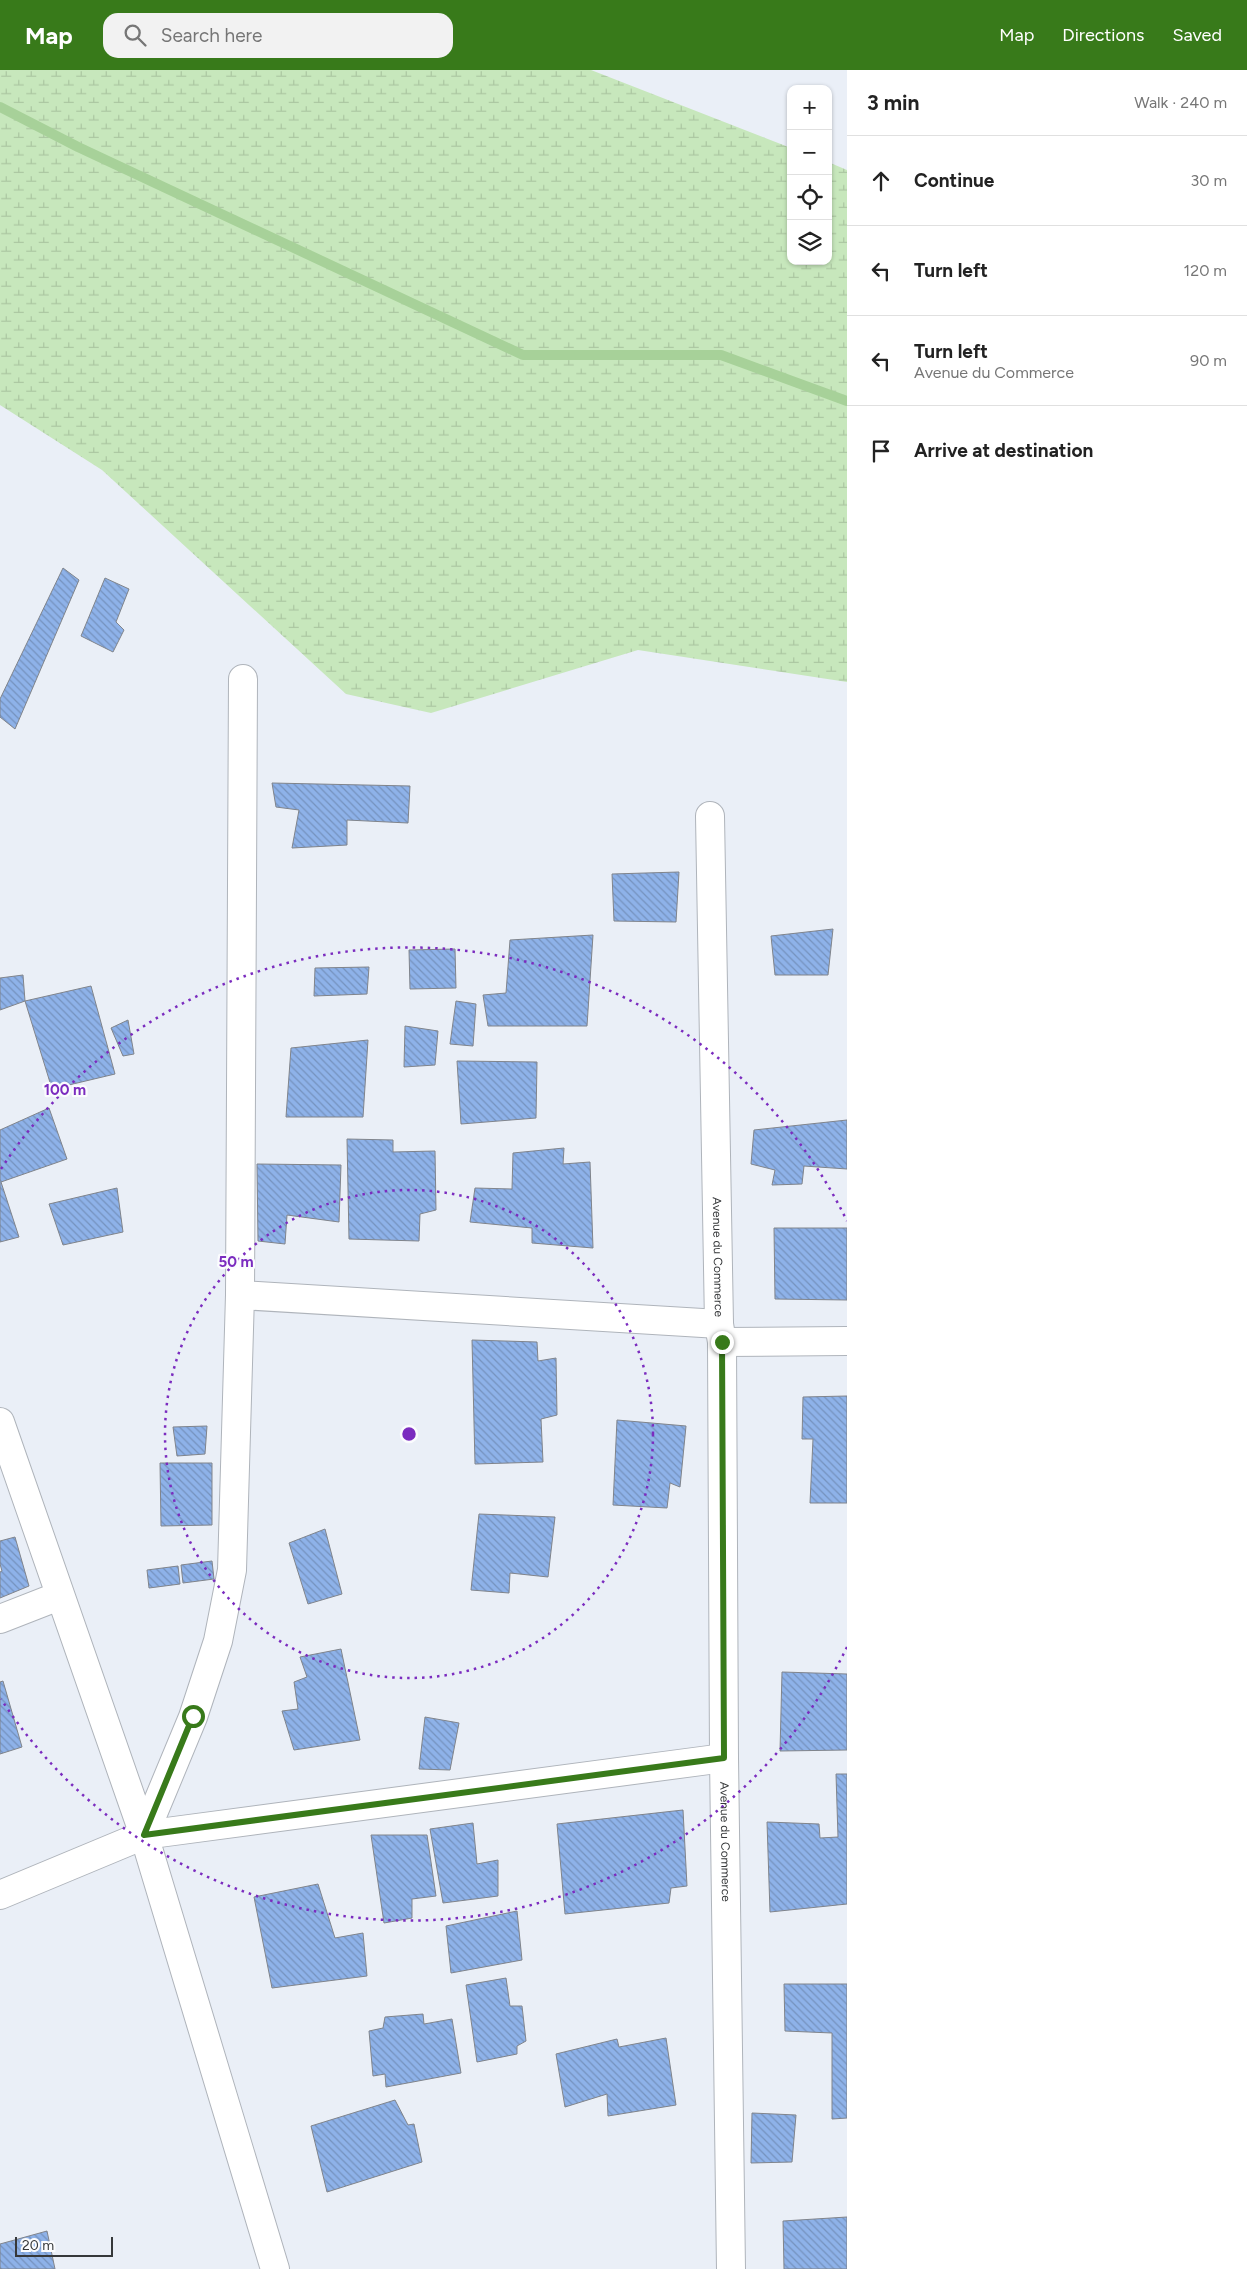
<!DOCTYPE html>
<meta charset="utf-8">
<style>
body{margin:0;font-family:Figtree,sans-serif;background:#f2f2f2;color:#222}
.controls{position:absolute;right:15px;top:15px;display:grid;overflow:hidden;border-radius:10px;box-shadow:0 1px 4px #0004}
.controls button{width:45px;height:45px;display:grid;place-items:center;padding:0;border:0;border-bottom:1px solid #e0e0e0;background:#fff;color:#222;font:25px sans-serif}
.scale{position:absolute;left:15px;bottom:12px;width:98px;box-sizing:border-box;padding-left:5px;border:2px solid #36383a;border-top:0;font-size:14px;line-height:18px;white-space:nowrap;color:#36383a;-webkit-text-stroke:4px #fbfcfe;paint-order:stroke}
.stop{position:absolute;width:15px;height:15px;margin:-11px;border:4px solid #387a1a;border-radius:50%;background:#fff}
.stop.end{background:#387a1a;border-color:#fff;box-shadow:0 1px 5px #0008}
.list{margin:0;padding:0;list-style:none}
h2{display:flex;justify-content:space-between;align-items:center;height:65px;margin:0;padding:0 20px;font-size:21px}
h2 small{font-size:16px;font-weight:400;color:#767676}
.list li{display:grid;grid-template-columns:32px 1fr auto;gap:15px;align-items:center;box-sizing:border-box;height:90px;padding:0 20px;border-top:1px solid #e0e0e0}
.list b{display:block;font-size:19px;white-space:nowrap}
.list p{margin:0;font-size:16px;white-space:nowrap;color:#767676}
.list em{font-size:16px;font-style:normal;color:#767676}
.icon{flex:none;width:28px;height:28px;fill:none;stroke:currentColor;stroke-width:2;stroke-linecap:round;stroke-linejoin:round}
.map{position:relative;flex:none;width:847px;height:2199px;overflow:hidden}
header{display:flex;align-items:center;gap:30px;box-sizing:border-box;height:70px;padding:0 25px;background:#387a1a;color:#fff}
header strong{font-size:24px}
nav{display:flex;gap:28px;margin-inline-start:auto;font-size:18px}
.search{width:350px;height:45px;background:#f2f2f2;display:flex;align-items:center;gap:12px;box-sizing:border-box;padding:0 18px;border-radius:15px;color:#767676;font-size:19px}
main{display:flex}
aside{flex:1;background:#fff}
.map>svg:first-child{display:block}
.wetland{fill:url(#wetland-marsh)}
.lines{fill:none;stroke-linecap:round;stroke-linejoin:round}
.stream{stroke:#a7d199;stroke-width:10}
.building{fill:url(#building-back-hatch);stroke:#80848b}
.minor-casing{stroke:#afb4bb;stroke-width:30}
.minor{stroke:#fff;stroke-width:28}
.route{stroke:#387a1a;stroke-width:6}
.ring{fill:none;stroke:#7b2cbf;stroke-width:2.5;stroke-dasharray:2.5 5}
.labels{text-anchor:middle;stroke-width:4.5;stroke-linejoin:round;paint-order:stroke}
.street-label{font-size:12px;fill:#36383a;stroke:#fbfcfe}
.centre{fill:#7b2cbf;stroke:#fbfcfe;stroke-width:2.5}
.ring-label{font-size:15px;text-anchor:middle;font-weight:bold;fill:#7b2cbf;stroke:#fbfcfe;stroke-width:4.5;stroke-linejoin:round;paint-order:stroke}
</style>
<header>
<strong>Map</strong>
<div class="search"><svg class="icon" aria-label="search" viewBox="0 0 24 24"><circle cx="10" cy="10" r="6"/><path d="M15 15l6 6"/></svg>Search here</div>
<nav><a>Map</a><a>Directions</a><a>Saved</a></nav>
</header>
<main>
<div class="map">
<svg width="847" height="2199" viewBox="0 0 847 2199">
<defs>
<pattern id="wetland-marsh" width="20" height="14" patternUnits="userSpaceOnUse" patternTransform="scale(1.25)"><rect width="20" height="14" fill="#c7e7bc"/><path d="M1 5h8M5 5V1M11 12h8M15 12V8" fill="none" stroke="#acc7a2"/></pattern>
<pattern id="building-back-hatch" width="6" height="6" patternUnits="userSpaceOnUse" patternTransform="scale(1.25)"><rect width="6" height="6" fill="#8eb2e9"/><path d="M-1 5l2 2M0 0l6 6M5-1l2 2" fill="none" stroke="#7592be"/></pattern>
</defs>
<rect width="100%" height="100%" fill="#eaeff7"/>
<path class="wetland" d="M0,0h591l200,78v113h37v-99l19,8v512l-209,-32 -207,63 -85,-19 -244,-224 -102,-65z"/>
<g class="lines">
<path class="stream" d="M0,37l78,40 445,208h198l126,46"/>
</g>
<path class="building" d="M63,498l16,12 -64,149 -15,-12v-18z
M105,508l24,11 -13,33 8,8 -11,22 -32,-16z
M272,713l138,3 -2,37 -61,-3v25l-55,3 7,-38 -23,-3z
M679,802l-3,50 -62,-1 -2,-47z
M833,859l-5,46h-53l-4,-39z
M593,865l-6,91h-99l-5,-31 23,-2 4,-53z
M455,879l1,39 -46,1 -1,-39z
M369,897l-2,27 -53,2 1,-28z
M23,905l2,26 -25,9v-32z
M91,916l24,88 -63,15 -27,-88z
M456,931l20,3 -3,42 -23,-2z
M128,950l6,34 -11,2 -12,-28z
M405,956l33,5 -3,34 -31,2z
M368,970l-5,77h-77l5,-69z
M457,991l80,1 -1,56 -75,6z
M49,1038l18,51 -66,23 18,55 -19,5v-112z
M847,1050v49l-43,-3 -2,18 -30,1 3,-15 -24,-6 3,-34z
M347,1069l46,1v12l42,-1 1,59 -16,4 -1,27 -70,-2z
M564,1078l-1,16 27,-2 3,86 -61,-5v-15l-62,-6 5,-34 37,1 1,-36z
M257,1094l84,1 -2,57 -52,-7 -2,29 -27,-3z
M117,1118l6,44 -60,13 -14,-41z
M774,1158h73v72l-72,-1z
M472,1270l65,2 1,19 18,-3 1,57 -16,4 2,43 -68,2z
M847,1326v107h-37l3,-64h-11l1,-42z
M617,1350l69,6 -6,61 -10,-4 -3,25 -54,-3z
M207,1356l-2,28 -28,2 -4,-29z
M160,1393h52v62l-51,1z
M479,1444l76,3 -7,60 -38,-4 -1,20 -38,-3z
M325,1459l17,65 -34,10 -19,-61z
M15,1467l14,49 -29,12v-26l2,-1 -2,-7v-23z
M212,1491l2,18 -31,4 -2,-18z
M178,1496l2,18 -31,4 -2,-18z
M341,1579l19,91 -66,10 -12,-39 16,-2 -4,-27 13,-5 -7,-20z
M782,1602l65,2v76l-67,1z
M3,1611l19,66 -22,7v-72z
M425,1647l34,6 -9,47 -31,-1z
M836,1704h11v130l-77,8 -3,-90 52,2 1,14 18,-1z
M683,1740l4,76 -16,2 -2,15 -104,11 -8,-90z
M473,1753l4,41 21,-4v36l-55,7 -13,-74z
M371,1765h56l9,61 -24,3v19l-28,5z
M318,1814l17,54 28,-5 4,43 -95,12 -18,-91z
M517,1841l5,49 -71,13 -5,-47z
M506,1908l4,28h12l4,35 -9,5v8l-40,8 -11,-77z
M784,1914h63v134l-15,1v-86l-47,-2z
M423,1944l1,10 28,-5 9,54 -75,14 -1,-13 -12,2 -4,-45 14,-3 2,-11z
M666,1968l10,67 -68,11 -1,-22 -42,13 -9,-53 61,-15 2,8z
M395,2030l13,25 6,-1 8,38 -95,30 -16,-66z
M752,2043l44,2 -4,47 -41,1z
M847,2147v52h-63l-1,-48z
M47,2161l8,38h-55v-25z"/>
<g class="lines">
<defs>
<g id="minor">
<path id="s1" d="M710,746l9,508 3,18 2,416 7,511"/>
<path d="M240,1225l479,29"/>
<path d="M722,1272l125,-1"/>
<path d="M0,1352l144,413 131,434"/>
<path d="M0,1549l59,-23"/>
<path d="M144,1765l49,-118 25,-76 14,-71 8,-275 3,-616"/>
<path d="M0,1825l144,-60 580,-77"/>
</g>
</defs>
<use href="#minor" class="minor-casing"/>
<use href="#minor" class="minor"/>
</g>
<g class="lines">
<path class="route" d="M193,1646l-49,119 580,-77 -2,-416"/>
</g>
<g class="ring">
<circle cx="409" cy="1364" r="244"/>
<path d="M847 1577A487 487 0 0 1 1 1629M1 1099A487 487 0 0 1 847 1151"/>
</g>
<g class="labels">
<g class="street-label">
<text dy="4" stroke="none"><textPath href="#s1" startOffset="441">Avenue du Commerce</textPath></text>
<text dy="4" stroke="none"><textPath href="#s1" startOffset="1026">Avenue du Commerce</textPath></text>
</g>
</g>
<circle cx="409" cy="1364" r="8" class="centre"/>
<g class="ring-label">
<text x="65" y="1025">100 m</text>
<text x="236" y="1197">50 m</text>
</g>
</svg>
<div class="controls">
<button>+</button>
<button>−</button>
<button><svg class="icon" aria-label="locate" viewBox="0 0 24 24"><circle cx="12" cy="12" r="6"/><path d="M12 2v4M12 18v4M2 12h4M18 12h4"/></svg></button>
<button><svg class="icon" aria-label="layers" viewBox="0 0 24 24"><path d="M12 4l9 5-9 5-9-5zM3 14l9 5 9-5"/></svg></button>
</div>
<div class="scale">20 m</div>
<div class="stop" style="left:193px;top:1646px"></div>
<div class="stop end" style="left:722px;top:1272px"></div>
</div>
<aside>
<h2>3 min<small>Walk · 240 m</small></h2>
<ul class="list">
<li><svg class="icon" aria-label="ahead" viewBox="0 0 24 24"><path d="M12 20V5M6 11l6-6 6 6"/></svg><div><b>Continue</b></div><em>30 m</em></li>
<li><svg class="icon" aria-label="left" viewBox="0 0 24 24"><path d="M17 20v-9H6M10 6l-5 5 5 5"/></svg><div><b>Turn left</b></div><em>120 m</em></li>
<li><svg class="icon" aria-label="left" viewBox="0 0 24 24"><path d="M17 20v-9H6M10 6l-5 5 5 5"/></svg><div><b>Turn left</b><p>Avenue du Commerce</p></div><em>90 m</em></li>
<li><svg class="icon" aria-label="arrive" viewBox="0 0 24 24"><path d="M6 21V4h12l-3 4 3 4H6"/></svg><div><b>Arrive at destination</b></div></li>
</ul>
</aside>
</main>
